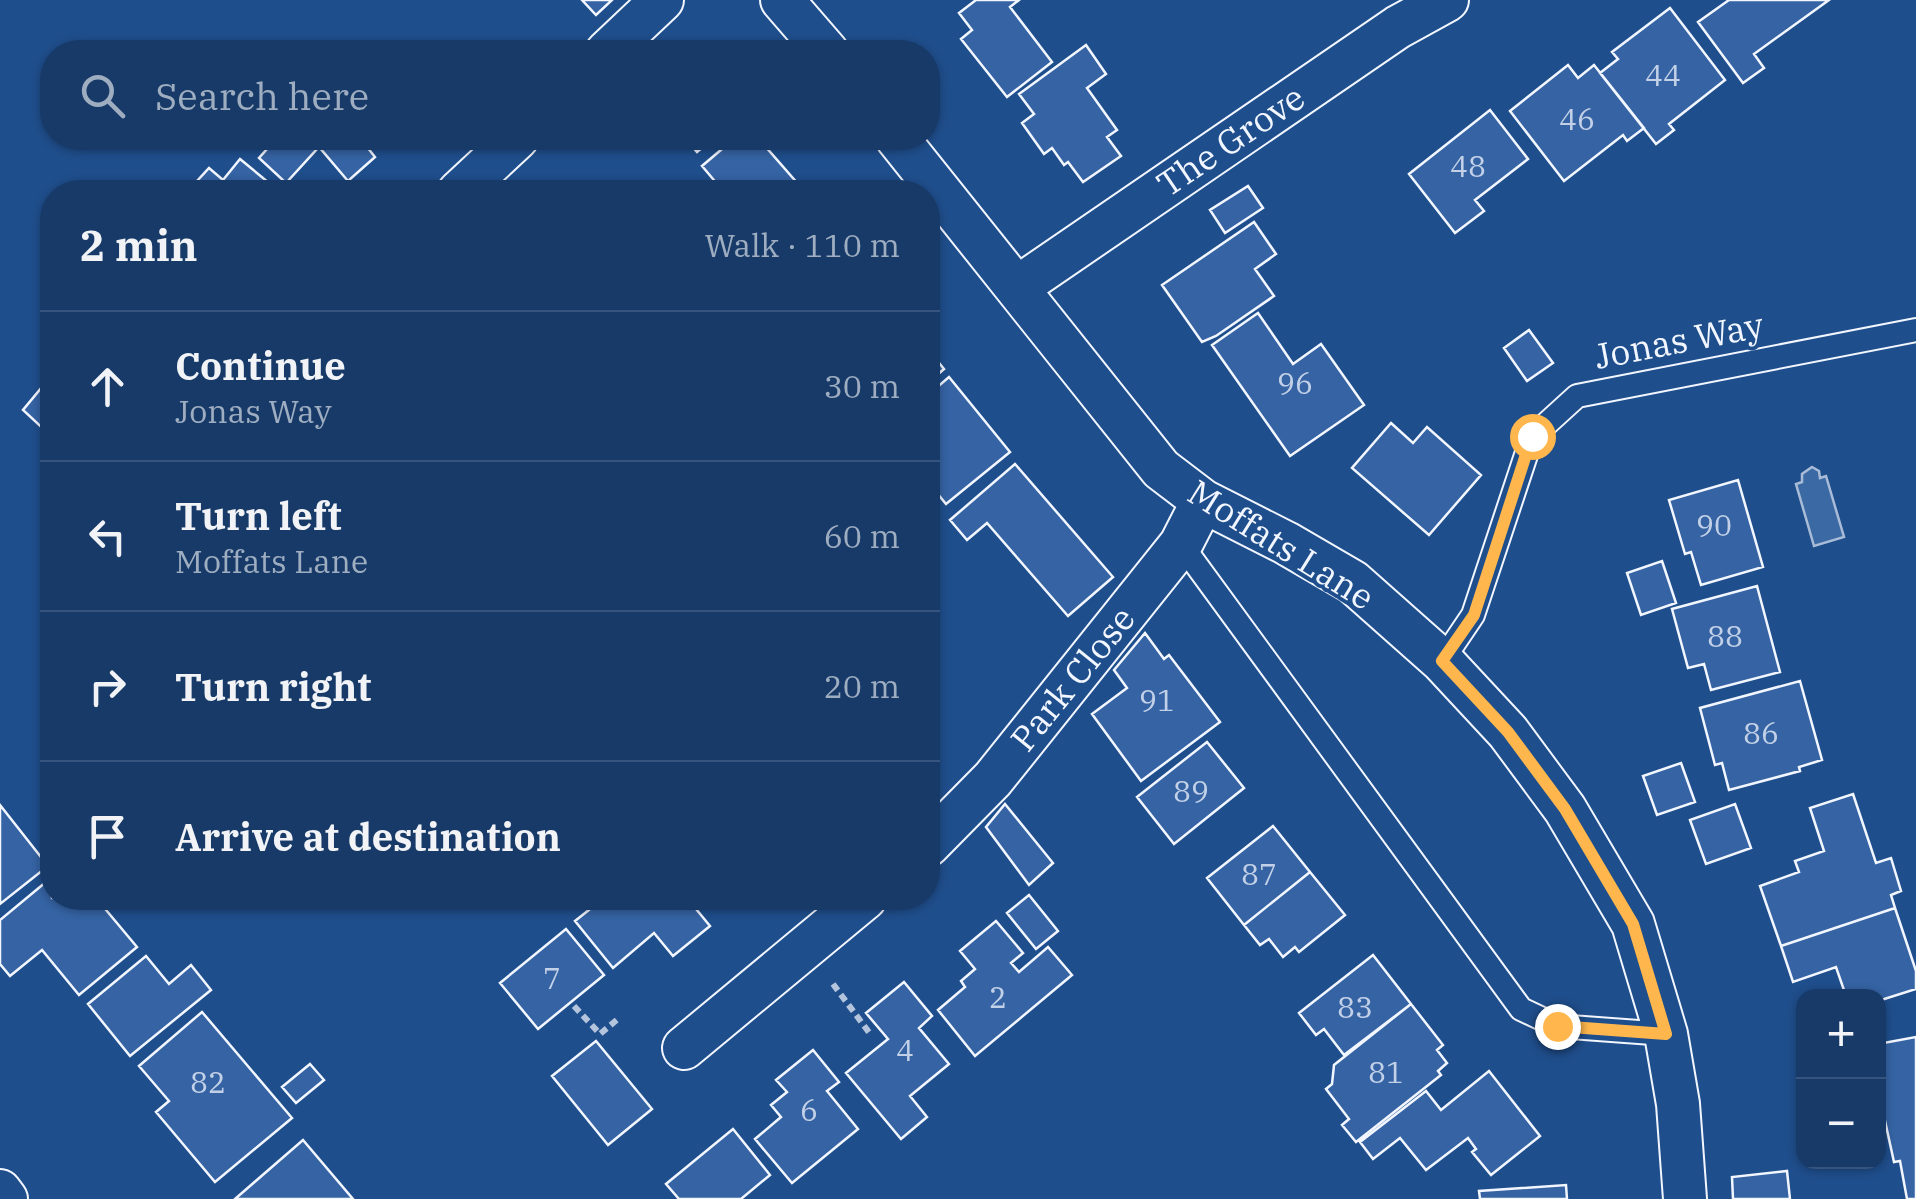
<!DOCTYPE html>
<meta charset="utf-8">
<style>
body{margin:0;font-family:"IBM Plex Serif",serif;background:#244571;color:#f1f3f6}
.controls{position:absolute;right:30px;bottom:30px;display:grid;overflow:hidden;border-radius:20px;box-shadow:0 2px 8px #0004}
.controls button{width:90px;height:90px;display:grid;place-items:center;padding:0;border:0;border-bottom:2px solid #36547d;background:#173a69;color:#f1f3f6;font:50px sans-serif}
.stop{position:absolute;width:30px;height:30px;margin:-22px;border:8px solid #ffb74d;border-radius:50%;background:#fff}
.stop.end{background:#ffb74d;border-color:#fff;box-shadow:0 2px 10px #0008}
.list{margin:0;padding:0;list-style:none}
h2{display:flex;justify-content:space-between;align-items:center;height:130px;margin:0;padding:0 40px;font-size:42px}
h2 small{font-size:32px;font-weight:400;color:#9eadc0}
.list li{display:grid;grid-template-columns:65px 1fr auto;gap:30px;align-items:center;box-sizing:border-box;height:150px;padding:0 40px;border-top:2px solid #36547d}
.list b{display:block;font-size:38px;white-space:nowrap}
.list p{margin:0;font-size:32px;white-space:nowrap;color:#9eadc0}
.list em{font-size:32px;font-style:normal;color:#9eadc0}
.icon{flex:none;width:55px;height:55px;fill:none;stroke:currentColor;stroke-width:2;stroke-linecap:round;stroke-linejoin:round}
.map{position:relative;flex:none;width:1916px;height:1199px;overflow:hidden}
.search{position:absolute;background:#173a69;box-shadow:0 2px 8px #0004;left:40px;top:40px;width:900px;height:110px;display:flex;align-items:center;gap:25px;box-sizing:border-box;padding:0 35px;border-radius:40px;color:#9eadc0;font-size:38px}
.panel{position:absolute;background:#173a69;box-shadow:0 2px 8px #0004;left:40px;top:180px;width:900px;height:730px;border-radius:40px}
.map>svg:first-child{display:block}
.water{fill:#3b69a3;stroke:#a8bbd7;stroke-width:2.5}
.building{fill:#3563a3;stroke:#f2f6ff;stroke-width:2.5}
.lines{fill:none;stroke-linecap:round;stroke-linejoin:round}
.service-casing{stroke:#f2f6ff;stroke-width:26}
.minor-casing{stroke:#f2f6ff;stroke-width:46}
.path{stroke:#b3c4dc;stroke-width:6;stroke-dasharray:8 5;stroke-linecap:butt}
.service{stroke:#1f4e8c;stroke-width:22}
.minor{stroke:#1f4e8c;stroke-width:42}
.route{stroke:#ffb74d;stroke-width:12}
.labels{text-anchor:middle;stroke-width:8;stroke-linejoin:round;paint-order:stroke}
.number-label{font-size:30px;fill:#c3d1e8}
.street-label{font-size:35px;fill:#f2f6ff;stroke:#1f4e8c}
</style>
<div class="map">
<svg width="1916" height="1199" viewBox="0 0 1916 1199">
<rect width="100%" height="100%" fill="#1f4e8c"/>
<path class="water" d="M1812,467l7,4 1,7 6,-2 18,61 -30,9 -18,-62 6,-2v-8z"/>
<path class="building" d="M582,0h30l-16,15z
M976,0h43l-9,7 42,55 -45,35 -46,-58 11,-9 -13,-17z
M1729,0h100l-75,54 10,14 -21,15 -45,-61z
M1670,8l55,72 -56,44 5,6 -18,14 -56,-71 18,-14 -6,-7z
M1086,45l20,29 -19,14 30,42 -10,7 14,19 -38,26 -15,-20 -4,3 -12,-17 -8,6 -22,-31 12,-9 -15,-20z
M1568,65l10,13 16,-13 50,63 -17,13 -4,-6 -59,46 -54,-70z
M1490,110l38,49 -53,41 9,11 -29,22 -46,-59z
M277,138h83l15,19 -27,24 -29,-34 -33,36 -27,-25z
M685,138h29l-17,14z
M735,138h23l41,47 -10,7h-65l-22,-26z
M240,159l40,33h-93l22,-24 14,12z
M1248,186l15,22 -38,25 -15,-23z
M1254,222l22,32 -21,15 19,27 -58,40 -14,6 -40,-57z
M1258,313l35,51 28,-20 43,61 -74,51 -78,-111z
M1529,330l24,33 -26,18 -23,-33z
M928,349l16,20 -16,14z
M52,375v62l-29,-27z
M949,377l61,75 -64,52 -18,-22v-26l6,-6 -6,-8v-47z
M1391,423l22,20 14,-16 54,48 -52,60 -77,-67z
M1015,464l98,113 -45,39 -81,-93 -20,17 -17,-20z
M1738,480l25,87 -62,18 -10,-33 -6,2 -16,-54z
M1662,561l14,42 -35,12 -14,-42z
M1757,586l23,86 -69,18 -7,-26 -16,4 -16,-59z
M1145,633l19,26 5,-4 51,67 -79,59 -49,-67 35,-26 -13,-18z
M1800,681l22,79 -23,7 1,4 -71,19 -7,-27 -7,2 -15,-57z
M1207,742l37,46 -70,56 -37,-47z
M1681,763l14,39 -38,13 -14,-39z
M1853,794l23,69 15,-5 10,33 -10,4 4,13 -114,38 -21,-60 39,-14 -4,-11 29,-10 -14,-43z
M1005,804l48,59 -24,22 -43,-58z
M1735,804l16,44 -45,16 -16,-44z
M0,805l48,61 -48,38z
M1273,826l37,46 -66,53 -37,-47z
M1310,872l35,43 -46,37 -4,-5 -12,10 -14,-18 -9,6 -16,-20z
M52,877v21h44l41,49 -58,48 -37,-45 -32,26 -10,-12v-44z
M1029,895l29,36 -22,18 -29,-36z
M604,898h83l23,28 -37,30 -19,-23 -41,35 -38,-47z
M1895,908l21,63v18l-38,12v-5h-32l-10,-29 -43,15 -12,-36z
M996,921l27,32 -12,10 8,9 29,-25 24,28 -97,81 -37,-46 27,-23 -4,-6 14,-12 -15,-18z
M566,929l38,46 -66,54 -38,-46z
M1373,955l38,49 -67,51 -20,-26 -8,6 -17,-22z
M146,956l23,28 22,-19 20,25 -81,66 -42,-52z
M904,982l28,34 -13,12 30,36 -39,32 17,21 -26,22 -55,-66 42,-34 -22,-26z
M1411,1004l32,41 -6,5 10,13 -9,8 3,4 -85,67 -14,-17 7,-6 -23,-30 6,-5 2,-19z
M202,1012l90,106 -77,64 -59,-70 13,-11 -30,-35z
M1916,1037v162h-9l-7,-38 -6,1 -16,-73v-45z
M596,1041l56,68 -44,36 -56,-69z
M813,1050l26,32 -12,9 31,38 -66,54 -37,-44 26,-22 -10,-12 16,-13 -11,-12z
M310,1064l14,16 -28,23 -14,-16z
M1489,1071l51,65 -49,39 -19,-23 4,-3 -8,-11 -42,32 -26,-32 -27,21 -13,-17 66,-51 15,19z
M733,1129l37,46 -29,24h-62l-13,-15z
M303,1140l50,59h-118z
M1787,1171l3,28h-57l-1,-22z
M1566,1185l1,14h-87l-1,-8z"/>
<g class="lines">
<defs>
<path id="service" d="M1181,544l340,465 36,17 109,8
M1442,661l31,-46 59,-178 45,-41 339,-66"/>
<path id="minor" d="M782,0l45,52
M607,52l55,-52
M897,138l264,331 42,32 83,42 67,39 89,79 66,71 57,77 68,115 33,110 12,70 7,95
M459,192l58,-54
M1018,287l380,-260 49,-27
M928,845l65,-66 188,-235 22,-43
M684,1048l181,-150
M0,1191l6,8"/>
</defs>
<use href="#service" class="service-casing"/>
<use href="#minor" class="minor-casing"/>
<path class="path" d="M833,984l38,51
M574,1006l26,28 19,-16"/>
<use href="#service" class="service"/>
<use href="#minor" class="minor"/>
</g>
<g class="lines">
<path class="route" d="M1532,436l-58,179 -32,46 66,71 57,77 68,115 33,110 -109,-8"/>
</g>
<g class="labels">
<g class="number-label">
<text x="1663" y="86">44</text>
<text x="1577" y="130">46</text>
<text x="1468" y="177">48</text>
<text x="1295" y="394">96</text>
<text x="1714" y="536">90</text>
<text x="1725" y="647">88</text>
<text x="1157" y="711">91</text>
<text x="1761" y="744">86</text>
<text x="1191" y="802">89</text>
<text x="1259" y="885">87</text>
<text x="552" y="989">7</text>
<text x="998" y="1008">2</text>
<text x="1355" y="1018">83</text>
<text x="905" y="1061">4</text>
<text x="1386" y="1083">81</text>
<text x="208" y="1093">82</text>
<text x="809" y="1121">6</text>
</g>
<g class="street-label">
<text transform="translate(1231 141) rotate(-34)" y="12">The Grove</text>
<text transform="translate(1679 341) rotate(-11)" y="12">Jonas Way</text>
<text transform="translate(1281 545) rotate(32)" y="12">Moffats Lane</text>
<text transform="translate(1073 679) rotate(-51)" y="12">Park Close</text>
</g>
</g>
</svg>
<div class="controls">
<button>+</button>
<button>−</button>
</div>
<div class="stop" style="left:1532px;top:436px"></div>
<div class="stop end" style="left:1557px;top:1026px"></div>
<div class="search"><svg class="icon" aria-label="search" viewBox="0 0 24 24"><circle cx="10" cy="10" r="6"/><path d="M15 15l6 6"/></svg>Search here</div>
<section class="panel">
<h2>2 min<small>Walk · 110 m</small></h2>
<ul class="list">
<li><svg class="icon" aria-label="ahead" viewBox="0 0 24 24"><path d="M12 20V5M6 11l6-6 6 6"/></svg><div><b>Continue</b><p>Jonas Way</p></div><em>30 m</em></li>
<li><svg class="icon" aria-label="left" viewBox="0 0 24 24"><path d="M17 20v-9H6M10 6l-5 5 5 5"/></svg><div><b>Turn left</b><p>Moffats Lane</p></div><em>60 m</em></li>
<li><svg class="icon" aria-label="right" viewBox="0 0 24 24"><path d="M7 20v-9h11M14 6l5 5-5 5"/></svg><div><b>Turn right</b></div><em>20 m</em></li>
<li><svg class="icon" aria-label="arrive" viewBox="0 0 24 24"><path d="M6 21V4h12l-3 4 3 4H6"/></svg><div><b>Arrive at destination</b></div></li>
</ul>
</section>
</div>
